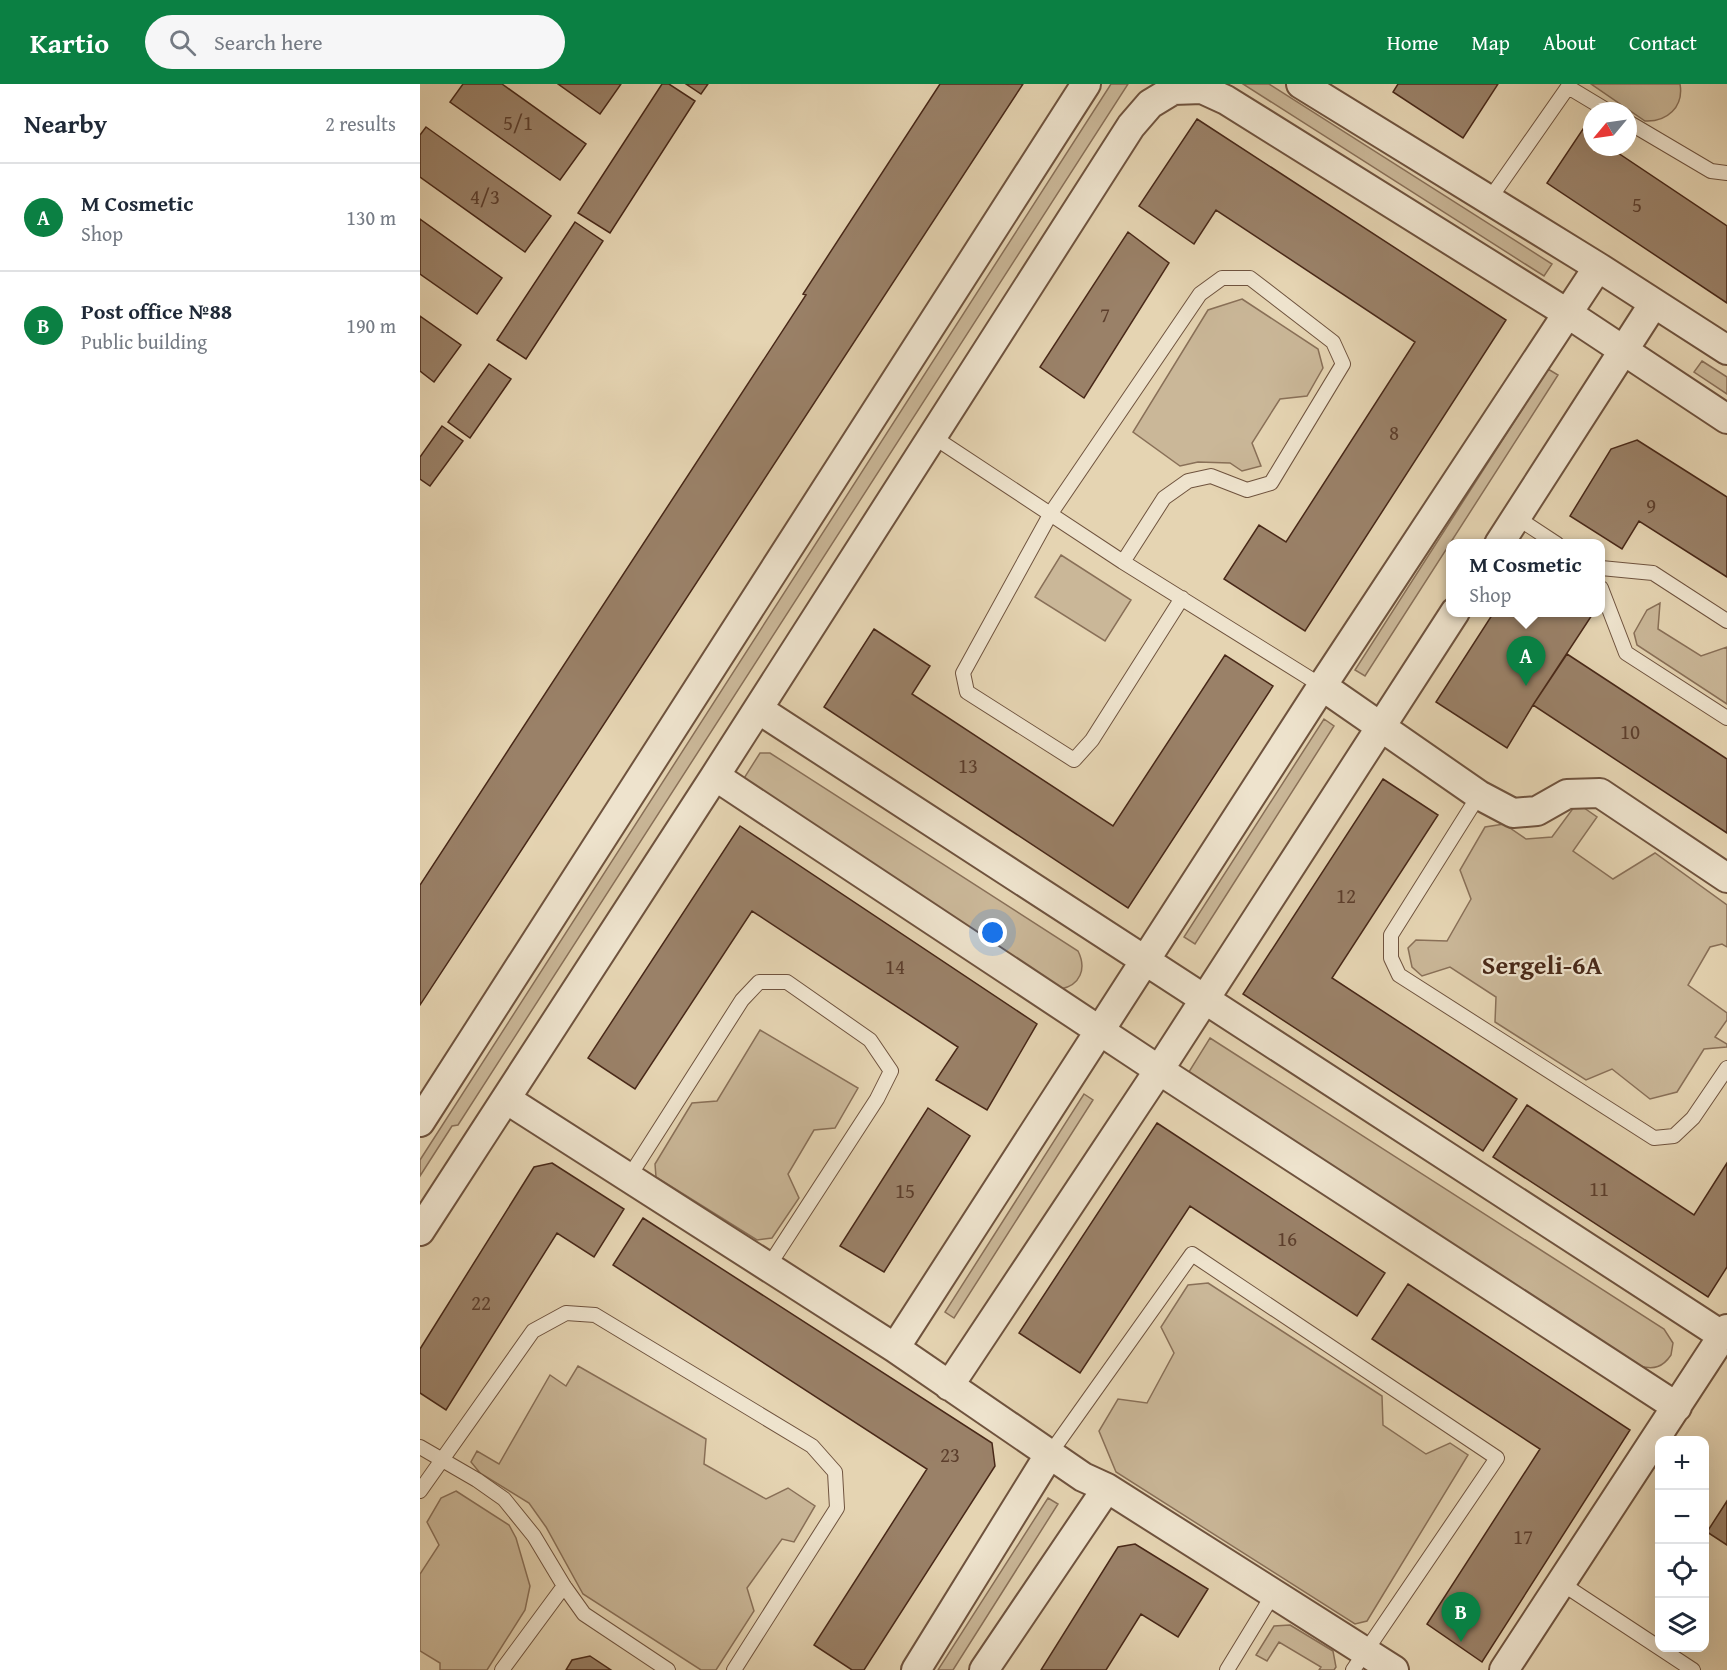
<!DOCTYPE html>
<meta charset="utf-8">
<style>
body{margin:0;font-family:"Gentium Book Plus",serif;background:#f6f6f7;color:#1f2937}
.controls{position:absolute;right:18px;bottom:18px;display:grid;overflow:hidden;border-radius:12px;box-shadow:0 6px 24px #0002}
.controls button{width:54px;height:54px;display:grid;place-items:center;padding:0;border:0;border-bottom:2px solid #e0e1e3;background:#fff;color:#1f2937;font:30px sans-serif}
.compass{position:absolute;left:1163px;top:18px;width:54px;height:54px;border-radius:50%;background:#fff;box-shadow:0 6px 24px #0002;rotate:241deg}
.you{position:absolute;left:573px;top:849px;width:21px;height:21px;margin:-15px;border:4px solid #fff;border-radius:50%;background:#1a73e8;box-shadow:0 0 0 9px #1a73e833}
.badge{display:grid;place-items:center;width:39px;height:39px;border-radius:50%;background:#0b8043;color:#fff;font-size:20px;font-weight:700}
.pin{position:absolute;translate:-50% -50px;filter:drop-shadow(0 2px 3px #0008)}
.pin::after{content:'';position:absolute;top:32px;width:21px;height:18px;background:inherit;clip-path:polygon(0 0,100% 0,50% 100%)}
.popup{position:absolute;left:1026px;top:455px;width:159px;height:78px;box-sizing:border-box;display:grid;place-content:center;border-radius:12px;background:#fff;filter:drop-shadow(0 2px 4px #0005);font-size:20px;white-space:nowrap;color:#747a83}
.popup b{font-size:22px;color:#1f2937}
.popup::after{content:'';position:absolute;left:50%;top:100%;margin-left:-12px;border:12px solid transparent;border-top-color:#fff}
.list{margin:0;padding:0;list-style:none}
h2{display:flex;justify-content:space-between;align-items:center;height:78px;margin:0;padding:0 24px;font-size:26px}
h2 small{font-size:20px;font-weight:400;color:#747a83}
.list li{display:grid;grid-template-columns:39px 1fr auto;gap:18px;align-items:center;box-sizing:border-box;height:108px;padding:0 24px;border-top:2px solid #e0e1e3}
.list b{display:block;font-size:22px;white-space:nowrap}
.list p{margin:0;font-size:20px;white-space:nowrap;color:#747a83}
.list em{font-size:20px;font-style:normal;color:#747a83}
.icon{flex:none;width:33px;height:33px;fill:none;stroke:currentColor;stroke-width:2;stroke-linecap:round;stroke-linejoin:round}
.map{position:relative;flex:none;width:1307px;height:1586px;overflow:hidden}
header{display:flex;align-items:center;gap:36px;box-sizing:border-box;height:84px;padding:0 30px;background:#0b8043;color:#fff}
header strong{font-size:28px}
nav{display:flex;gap:33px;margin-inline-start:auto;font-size:21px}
.search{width:420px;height:54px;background:#f6f6f7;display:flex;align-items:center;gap:15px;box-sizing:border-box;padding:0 21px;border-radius:33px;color:#747a83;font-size:22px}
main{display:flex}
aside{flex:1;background:#fff}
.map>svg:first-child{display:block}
.green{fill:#cab798;stroke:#897058;stroke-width:1.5}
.building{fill:#9a8168;stroke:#482818;stroke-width:1.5}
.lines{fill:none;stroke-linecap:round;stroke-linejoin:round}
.service-casing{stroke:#6f533e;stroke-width:16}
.minor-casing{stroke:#6f533e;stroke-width:32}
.service{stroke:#eee3cd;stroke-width:14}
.minor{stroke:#eee3cd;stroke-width:28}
.labels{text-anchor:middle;stroke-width:4.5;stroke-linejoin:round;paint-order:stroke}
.number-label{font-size:21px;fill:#5c3e2c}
.neighbourhood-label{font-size:26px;font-weight:bold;fill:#482818;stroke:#eee3cd}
</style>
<header>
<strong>Kartio</strong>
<div class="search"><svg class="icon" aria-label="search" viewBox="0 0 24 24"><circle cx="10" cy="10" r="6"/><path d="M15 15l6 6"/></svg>Search here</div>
<nav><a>Home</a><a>Map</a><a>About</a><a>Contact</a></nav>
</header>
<main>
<aside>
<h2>Nearby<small>2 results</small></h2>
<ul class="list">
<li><span class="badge">A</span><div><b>M Cosmetic</b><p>Shop</p></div><em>130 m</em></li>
<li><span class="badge">B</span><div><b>Post office №88</b><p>Public building</p></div><em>190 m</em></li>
</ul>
</aside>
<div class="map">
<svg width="1307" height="1586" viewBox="0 0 1307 1586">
<rect width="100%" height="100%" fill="#e5d4b2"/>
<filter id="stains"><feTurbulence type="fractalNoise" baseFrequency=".00333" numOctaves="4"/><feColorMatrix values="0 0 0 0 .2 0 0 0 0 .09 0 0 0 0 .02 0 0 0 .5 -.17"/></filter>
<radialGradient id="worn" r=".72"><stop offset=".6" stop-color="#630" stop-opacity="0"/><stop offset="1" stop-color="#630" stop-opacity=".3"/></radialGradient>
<path class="green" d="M691,0h17l-670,1041 -6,1 -32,50v-16z
M823,0h26l283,180 -8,12z
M1171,0h89c4,23 -13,38 -35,37z
M822,215l76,50 5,19 -16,28 -27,3 -28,44 9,23 -19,5 -12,-8 -32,-1 -18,4 -47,-34 75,-122z
M1282,277l25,16v17l-33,-22z
M1128,285l10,6 -193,301 -10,-6z
M641,471l70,45 -26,41 -70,-44z
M1240,519l-2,26 43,27 26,-9v57l-90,-59 -3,-12 13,-23z
M904,635l10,7 -139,218 -11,-7z
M340,669h10l308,198c9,18 2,34 -17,38l-320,-206z
M1157,719l20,14 -24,34 40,28 42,-26 72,52v42l-5,-3 -12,3 -22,38 39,28v7l-12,17 12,7v3l-23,2 -27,43 -27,7 -38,-30 -26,11 -91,-58 1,-25 -46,-30 -28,9 -10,-9 -4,-19 8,-8 31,1 24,-42 -11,-29 25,-43 19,-3 22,15 26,-2z
M340,946l98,58 -23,40 -21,2 -26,44 11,24 -27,40 -15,2 -101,-63 -1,-13 37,-61 25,-2z
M790,954l454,291 9,14 -2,12c-8,12 -17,15 -31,11l-453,-291z
M664,1010l9,6 -139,218 -9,-6z
M788,1199l174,113 1,29 43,29 24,-11 18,12 -101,166 -12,3 -239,-152 -17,-41 19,-32 29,4 27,-50 -13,-26 27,-42z
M158,1282l128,73 -2,25 62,35 22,-11 27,18 -21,36 -12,-3 -35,49 7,23 -38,59h-15l-118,-76 -37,-67 -17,-24 -49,-30 -9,-11 6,-11 22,13 51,-89 16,11z
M36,1407l53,34 7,13 14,48 -5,24 -38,60h-47v-7l-20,-12v-77l19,-29 -12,-23 14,-24z
M628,1414l10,6 -105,166h-15z
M870,1541l43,26 3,16 -2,3h-15l2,-3 -42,-25 -12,19 -11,-6 18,-29z"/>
<path class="building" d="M43,0h39l84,60 -26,36 -110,-78z
M138,0h63l-21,30z
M242,0h7l26,17 -85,132 -32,-20z
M266,0h22l-7,10z
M520,0h83l-603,921v-120l386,-590 -3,-1z
M978,0h100l-35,54 -70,-46z
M777,35l309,201 -201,311 -81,-52 35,-54 27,17 129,-200 -199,-132 -22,34 -55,-38z
M6,43l125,89 -26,36 -105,-75v-42z
M1163,45l9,7v11h17l118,79v77l-180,-120z
M0,135l82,59 -25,36 -57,-40z
M155,138l28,19 -77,118 -29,-19z
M708,148l41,31 -85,135 -44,-31z
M0,232l41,29 -27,37 -14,-11z
M69,280l22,15 -41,59 -22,-16z
M22,342l21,15 -33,45 -10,-7v-22z
M1217,356l90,57v80l-88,-56 -17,28 -52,-33 41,-67z
M1074,528h100l-61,93 -26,43 -71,-46z
M454,545l56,37 -18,28 201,132 112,-171 48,31 -145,222 -304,-201z
M1147,570l160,105v74l-194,-128z
M963,695l55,36 -106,163 185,121 -34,52 -240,-157z
M320,742l297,198 -50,86 -51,-30 22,-33 -206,-136 -117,178 -47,-31z
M1107,1021l167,110 33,-52v104l-19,30 -215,-140z
M508,1024l42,28 -86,136 -44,-26z
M737,1039l228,150 -28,43 -167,-110 -110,167 -61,-40z
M132,1079l72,46 -30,48 -37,-24 -111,177 -26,-17v-44l114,-182z
M223,1134l349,225 3,23 -131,204h-12l-38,-25 113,-176 -314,-204z
M988,1200l222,146 -148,232 -55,-38 113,-175 -168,-110z
M1307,1417v44l-20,-13z
M715,1460l73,45 -30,48 -37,-23 -35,56h-65l77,-123z
M170,1572l21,14h-45l6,-10z"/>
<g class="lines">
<defs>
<path id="service" d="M1208,38l83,49 16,2
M1069,116l79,-113 40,24
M512,352l191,126 199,124
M1096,433l41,27
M703,478l41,-64 24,-17 23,-5 36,14 24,-7 72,-119 -10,-22 -83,-64h-28l-22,16 -149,219 -88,160 4,19 107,68 18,-20 90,-142
M1181,484l52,5 74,48
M1181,504l25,65 101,65
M1059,711l-88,140v23l8,17 255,163 20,-2 19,-18 34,-50
M209,1093l113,-177 17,-18h28l83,58 21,31 -14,28 -109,168
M0,1363l57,33 27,19 30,37 30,50 20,28 84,56
M629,1371l143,-201 305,204 -144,212
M0,1407l113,-160 33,-18 29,2 217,131 23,26 2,36 -103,162
M1141,1499l132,87
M82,1586l62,-84
M807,1586l47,-77"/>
<path id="minor" d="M881,0l297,183 129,83
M1079,460l155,-241
M902,602l157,109 34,18 24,-2 30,-17 33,-1 127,85
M338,625l965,627
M295,692l444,294 518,337
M86,1015l389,249 188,129 24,11 287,182
M0,1038l666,-1038
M0,1147l295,-455 416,-650 19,-22 23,-14 29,-1 24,11 341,213 160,106
M475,1264l427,-662 276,-419
M529,1302l210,-316 296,-458
M496,1586l133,-215
M564,1586l123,-182
M1084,1586l223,-341"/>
</defs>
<use href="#service" class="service-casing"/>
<use href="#minor" class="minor-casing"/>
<use href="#service" class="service"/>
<use href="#minor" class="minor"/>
</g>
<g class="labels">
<g class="number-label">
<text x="98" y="46">5/1</text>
<text x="65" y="120">4/3</text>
<text x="1217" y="128">5</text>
<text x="685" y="238">7</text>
<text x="974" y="356">8</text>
<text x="1231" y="429">9</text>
<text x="1210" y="655">10</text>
<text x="548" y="689">13</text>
<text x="926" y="819">12</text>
<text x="475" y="890">14</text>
<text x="1179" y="1112">11</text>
<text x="485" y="1114">15</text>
<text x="867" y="1162">16</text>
<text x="61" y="1226">22</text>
<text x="530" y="1378">23</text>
<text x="1103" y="1460">17</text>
</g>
<g class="neighbourhood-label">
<text x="1122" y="890">Sergeli-6A</text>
</g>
</g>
<rect width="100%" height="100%" filter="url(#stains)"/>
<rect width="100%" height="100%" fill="url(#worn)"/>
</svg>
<div class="controls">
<button>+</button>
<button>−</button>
<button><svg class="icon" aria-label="locate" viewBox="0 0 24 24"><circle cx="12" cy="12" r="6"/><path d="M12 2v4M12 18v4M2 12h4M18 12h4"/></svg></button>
<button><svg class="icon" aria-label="layers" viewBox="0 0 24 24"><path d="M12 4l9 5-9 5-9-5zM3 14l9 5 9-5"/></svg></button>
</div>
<svg class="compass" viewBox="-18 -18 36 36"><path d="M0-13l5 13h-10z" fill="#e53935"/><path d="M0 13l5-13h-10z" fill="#747a83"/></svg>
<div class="you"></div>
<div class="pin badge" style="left:1106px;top:602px">A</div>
<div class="popup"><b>M Cosmetic</b>Shop</div>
<div class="pin badge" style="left:1041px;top:1558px">B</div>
</div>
</main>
